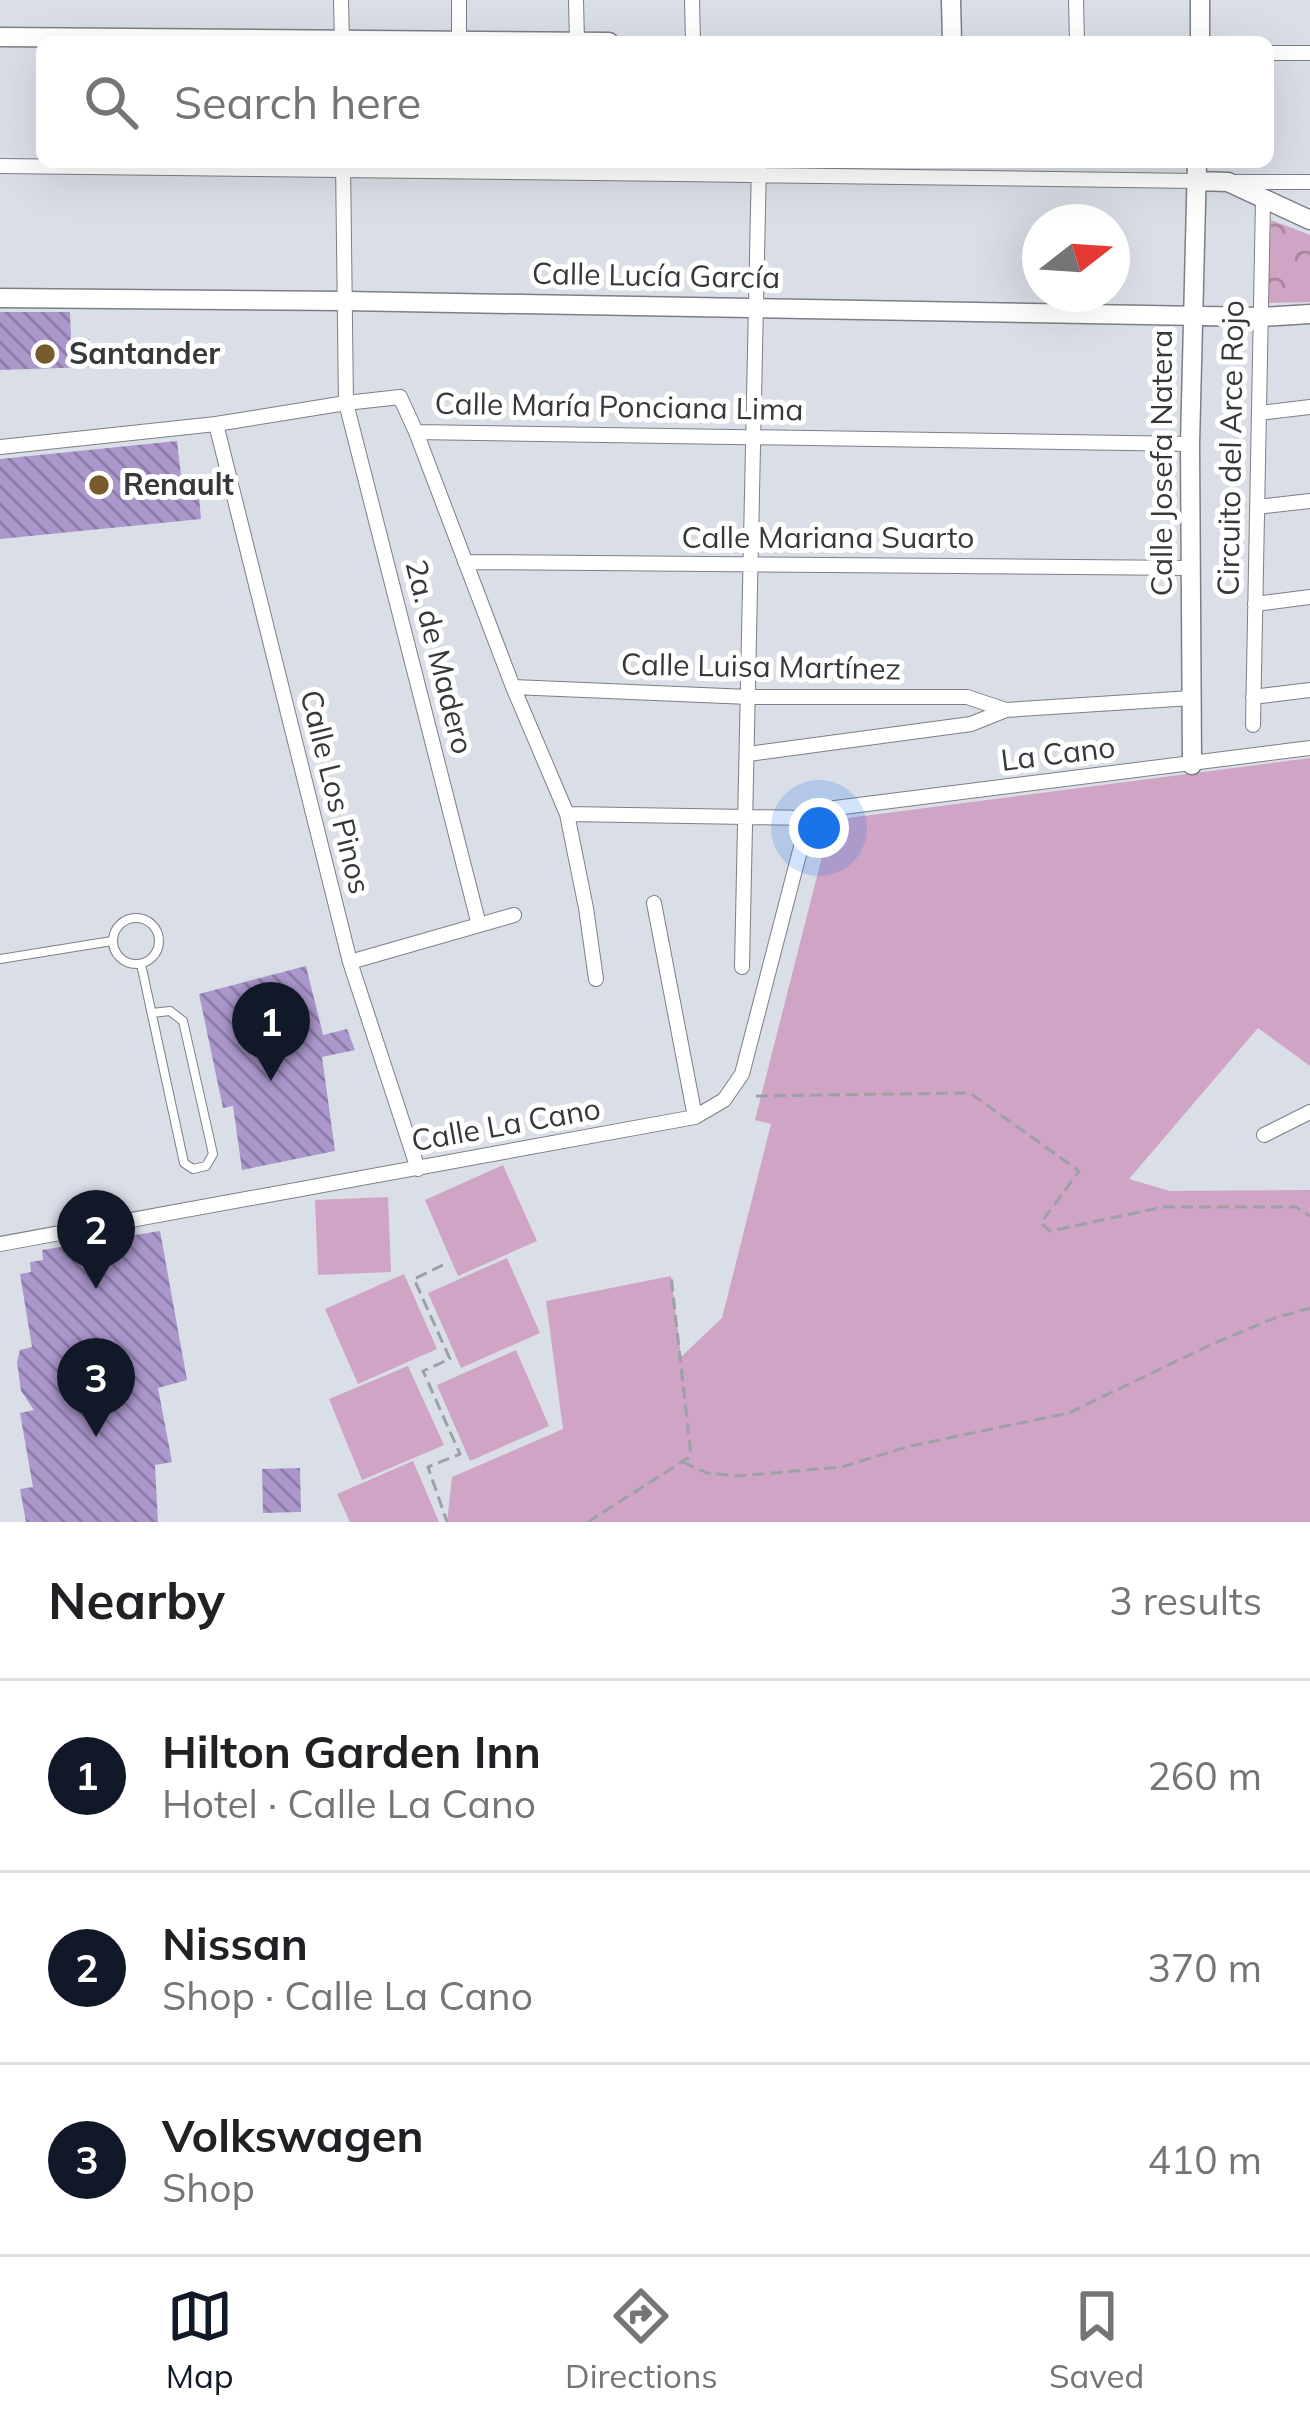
<!DOCTYPE html>
<meta charset="utf-8">
<style>
body{margin:0;font-family:Mulish,sans-serif;background:#f2f2f2;color:#202124}
.compass{position:absolute;left:1022px;top:204px;width:108px;height:108px;border-radius:50%;background:#fff;box-shadow:0 12px 48px #0002;rotate:73deg}
.you{position:absolute;left:819px;top:828px;width:42px;height:42px;margin:-30px;border:9px solid #fff;border-radius:50%;background:#1a73e8;box-shadow:0 0 0 18px #1a73e833}
.badge{display:grid;place-items:center;width:78px;height:78px;border-radius:50%;background:#111827;color:#fff;font-size:39px;font-weight:700}
.pin{position:absolute;translate:-50% -99px;filter:drop-shadow(0 3px 6px #0008)}
.pin::after{content:'';position:absolute;top:63px;width:42px;height:36px;background:inherit;clip-path:polygon(0 0,100% 0,50% 100%)}
.list{margin:0;padding:0;list-style:none}
h2{display:flex;justify-content:space-between;align-items:center;height:156px;margin:0;padding:0 48px;font-size:51px}
h2 small{font-size:39px;font-weight:400;color:#757577}
.list li{display:grid;grid-template-columns:78px 1fr auto;gap:36px;align-items:center;box-sizing:border-box;height:192px;padding:0 48px;border-top:3px solid #e0e0e0}
.list b{display:block;font-size:45px;white-space:nowrap}
.list p{margin:0;font-size:39px;white-space:nowrap;color:#757577}
.list em{font-size:39px;font-style:normal;color:#757577}
.icon{flex:none;width:66px;height:66px;fill:none;stroke:currentColor;stroke-width:2;stroke-linecap:round;stroke-linejoin:round}
.map{position:relative;flex:none;width:1310px;height:1522px;overflow:hidden}
.search{position:absolute;background:#fff;box-shadow:0 12px 48px #0002;left:36px;right:36px;top:36px;height:132px;display:flex;align-items:center;gap:30px;box-sizing:border-box;padding:0 42px;border-radius:18px;color:#757577;font-size:45px}
.sheet{height:732px;background:#fff}
nav{display:flex;justify-content:space-around;align-items:center;box-sizing:border-box;height:168px;border-top:3px solid #e0e0e0;background:#fff;font-size:33px;color:#757577}
nav a{display:grid;justify-items:center;gap:6px}
nav .on{color:#111827}
.map>svg:first-child{display:block}
.grass{fill:#d0a4c4}
.park{fill:url(#park-crowns)}
.building{fill:url(#building-back-hatch)}
.lines{fill:none;stroke-linecap:round;stroke-linejoin:round}
.service-casing{stroke:#7c7f86;stroke-width:10}
.minor-casing{stroke:#7c7f86;stroke-width:16}
.tertiary-casing{stroke:#7c7f86;stroke-width:21}
.path{stroke:#9da1a7;stroke-width:3;stroke-dasharray:12 6;stroke-linecap:butt}
.service{stroke:#fff;stroke-width:8}
.minor{stroke:#fff;stroke-width:14}
.tertiary{stroke:#fff;stroke-width:18}
.poi-dot{fill:#775b2e;stroke:#fff;stroke-width:4.5}
.labels{text-anchor:middle;stroke-width:10;stroke-linejoin:round;paint-order:stroke}
.street-label{font-size:30px;fill:#36383b;stroke:#fff}
.poi-label{font-size:30px;font-weight:bold;fill:#36383b;stroke:#fff;text-anchor:start}
</style>
<div class="map">
<svg width="1310" height="1522" viewBox="0 0 1310 1522">
<defs>
<pattern id="park-crowns" width="20" height="18" patternUnits="userSpaceOnUse" patternTransform="scale(3)"><rect width="20" height="18" fill="#d0a4c4"/><path d="M2 6a3 3 0 1 1 6 0M12 15a3 3 0 1 1 6 0" fill="none" stroke="#aa87a0"/></pattern>
<pattern id="building-back-hatch" width="6" height="6" patternUnits="userSpaceOnUse" patternTransform="scale(3)"><rect width="6" height="6" fill="#ac97cd"/><path d="M-1 5l2 2M0 0l6 6M5-1l2 2" fill="none" stroke="#8d7ca8"/></pattern>
</defs>
<rect width="100%" height="100%" fill="#dadee6"/>
<path class="grass" d="M1310,758v308l-52,-38 -129,151 41,12 140,-1v332h-863l5,-45 111,-48 -17,-128 125,-25 10,81 41,-39 49,-194 -16,-4 74,-291 19,-11z
M503,1165l34,76 -79,35 -33,-76z
M388,1197l3,75 -73,3 -3,-75z
M507,1258l33,75 -79,35 -33,-75z
M404,1274l33,75 -79,35 -33,-75z
M516,1350l33,76 -79,35 -33,-76z
M408,1366l36,79 -82,35 -33,-81z
M413,1461l26,61h-89l-13,-28z"/>
<path class="park" d="M1271,220l39,15v67l-43,1z"/>
<path class="building" d="M0,312h70l1,28 18,-1 1,28 -90,3z
M177,441l4,35 16,-1 4,44 -201,20v-80z
M306,966l17,69 24,-6 8,21 -33,7 13,94 -93,19 -9,-64 -10,2 -24,-114z
M160,1231l27,149 -29,8 14,74 -17,3 3,57h-132l-6,-33 13,-2 -13,-74 14,-3 -13,-19 -4,-29 3,-12 12,-3 -12,-73 11,-2 -1,-10 13,-2 -1,-10z
M300,1468l1,44 -38,1 -1,-44z"/>
<g class="lines">
<defs>
<path id="service" d="M113 941a23 23 0 1 1 46 0a23 23 0 1 1-46 0Z
M0,959l112,-18
M141,964l43,199 9,6 13,-3 7,-12 -30,-133 -13,-10 -18,2"/>
<path id="minor" d="M341,0l1,42
M459,0v40
M576,0l1,41
M692,0l1,42
M1076,0l1,42
M1268,53h42
M343,162l3,241 133,522
M0,166c399,2 798,11 1197,15
M1233,182h77
M1259,413l51,-6
M216,424l134,538 68,207
M416,432l774,12
M0,447l216,-23 130,-21 54,-6 16,35 97,255 54,127 19,94 10,71
M1257,507l53,-6
M465,562l726,6
M1255,604l55,-7
M513,687l236,10h218l39,13
M1253,697l57,-7
M1253,725l10,-525
M748,754l223,-30 35,-14 186,-12
M567,814l247,4 21,-10 475,-60
M654,903l41,214
M350,962l164,-47
M742,967l17,-805
M1264,1135l46,-23
M0,1244l695,-127 29,-17 18,-26 61,-235 11,-21"/>
<path id="tertiary" d="M951,0l1,42
M0,37l609,5
M1200,42v-42
M1197,181l31,1 82,38
M0,298l345,3 915,16 50,-3
M1192,765l-2,-321 7,-282"/>
</defs>
<use href="#service" class="service-casing"/>
<use href="#minor" class="minor-casing"/>
<use href="#tertiary" class="tertiary-casing"/>
<path class="path" d="M756,1096l214,-3 109,78 -38,52 9,8 113,-24h133l14,9
M443,1265l-29,14 36,80 -27,12 37,83 -32,13 19,55
M683,1462l24,11 31,3 104,-9 68,-21 159,-33 143,-69 63,-26 35,-10
M588,1522l103,-66 -20,-180"/>
<use href="#service" class="service"/>
<use href="#minor" class="minor"/>
<use href="#tertiary" class="tertiary"/>
</g>
<g class="poi-dot">
<circle cx="45" cy="354" r="12"/>
<circle cx="99" cy="485" r="12"/>
</g>
<g class="labels">
<g class="street-label">
<text transform="translate(656 276) rotate(1)" y="10">Calle Lucía García</text>
<text transform="translate(619 407) rotate(1)" y="10">Calle María Ponciana Lima</text>
<text transform="translate(1231 448) rotate(-89)" y="10">Circuito del Arce Rojo</text>
<text transform="translate(1162 463) rotate(-90)" y="10">Calle Josefa Natera</text>
<text x="828" y="548">Calle Mariana Suarto</text>
<text transform="translate(439 657) rotate(76)" y="10">2a. de Madero</text>
<text transform="translate(761 667) rotate(1)" y="10">Calle Luisa Martínez</text>
<text transform="translate(1058 754) rotate(-7)" y="10">La Cano</text>
<text transform="translate(335 792) rotate(76)" y="10">Calle Los Pinos</text>
<text transform="translate(506 1125) rotate(-10)" y="10">Calle La Cano</text>
</g>
<g class="poi-label">
<text x="69" y="364">Santander</text>
<text x="123" y="495">Renault</text>
</g>
</g>
</svg>
<svg class="compass" viewBox="-18 -18 36 36"><path d="M0-13l5 13h-10z" fill="#e53935"/><path d="M0 13l5-13h-10z" fill="#757577"/></svg>
<div class="you"></div>
<div class="pin badge" style="left:271px;top:1081px">1</div>
<div class="pin badge" style="left:96px;top:1289px">2</div>
<div class="pin badge" style="left:96px;top:1437px">3</div>
<div class="search"><svg class="icon" aria-label="search" viewBox="0 0 24 24"><circle cx="10" cy="10" r="6"/><path d="M15 15l6 6"/></svg>Search here</div>
</div>
<section class="sheet">
<h2>Nearby<small>3 results</small></h2>
<ul class="list">
<li><span class="badge">1</span><div><b>Hilton Garden Inn</b><p>Hotel · Calle La Cano</p></div><em>260 m</em></li>
<li><span class="badge">2</span><div><b>Nissan</b><p>Shop · Calle La Cano</p></div><em>370 m</em></li>
<li><span class="badge">3</span><div><b>Volkswagen</b><p>Shop</p></div><em>410 m</em></li>
</ul>
</section>
<nav>
<a class="on"><svg class="icon" aria-label="map" viewBox="0 0 24 24"><path d="M3 6l6-2 6 2 6-2v14l-6 2-6-2-6 2zM9 4v14M15 6v14"/></svg>Map</a>
<a><svg class="icon" aria-label="directions" viewBox="0 0 24 24"><path d="M12 3l9 9-9 9-9-9zM9 14v-3h6M13 9l2 2-2 2"/></svg>Directions</a>
<a><svg class="icon" aria-label="saved" viewBox="0 0 24 24"><path d="M7 4h10v16l-5-4-5 4z"/></svg>Saved</a>
</nav>
